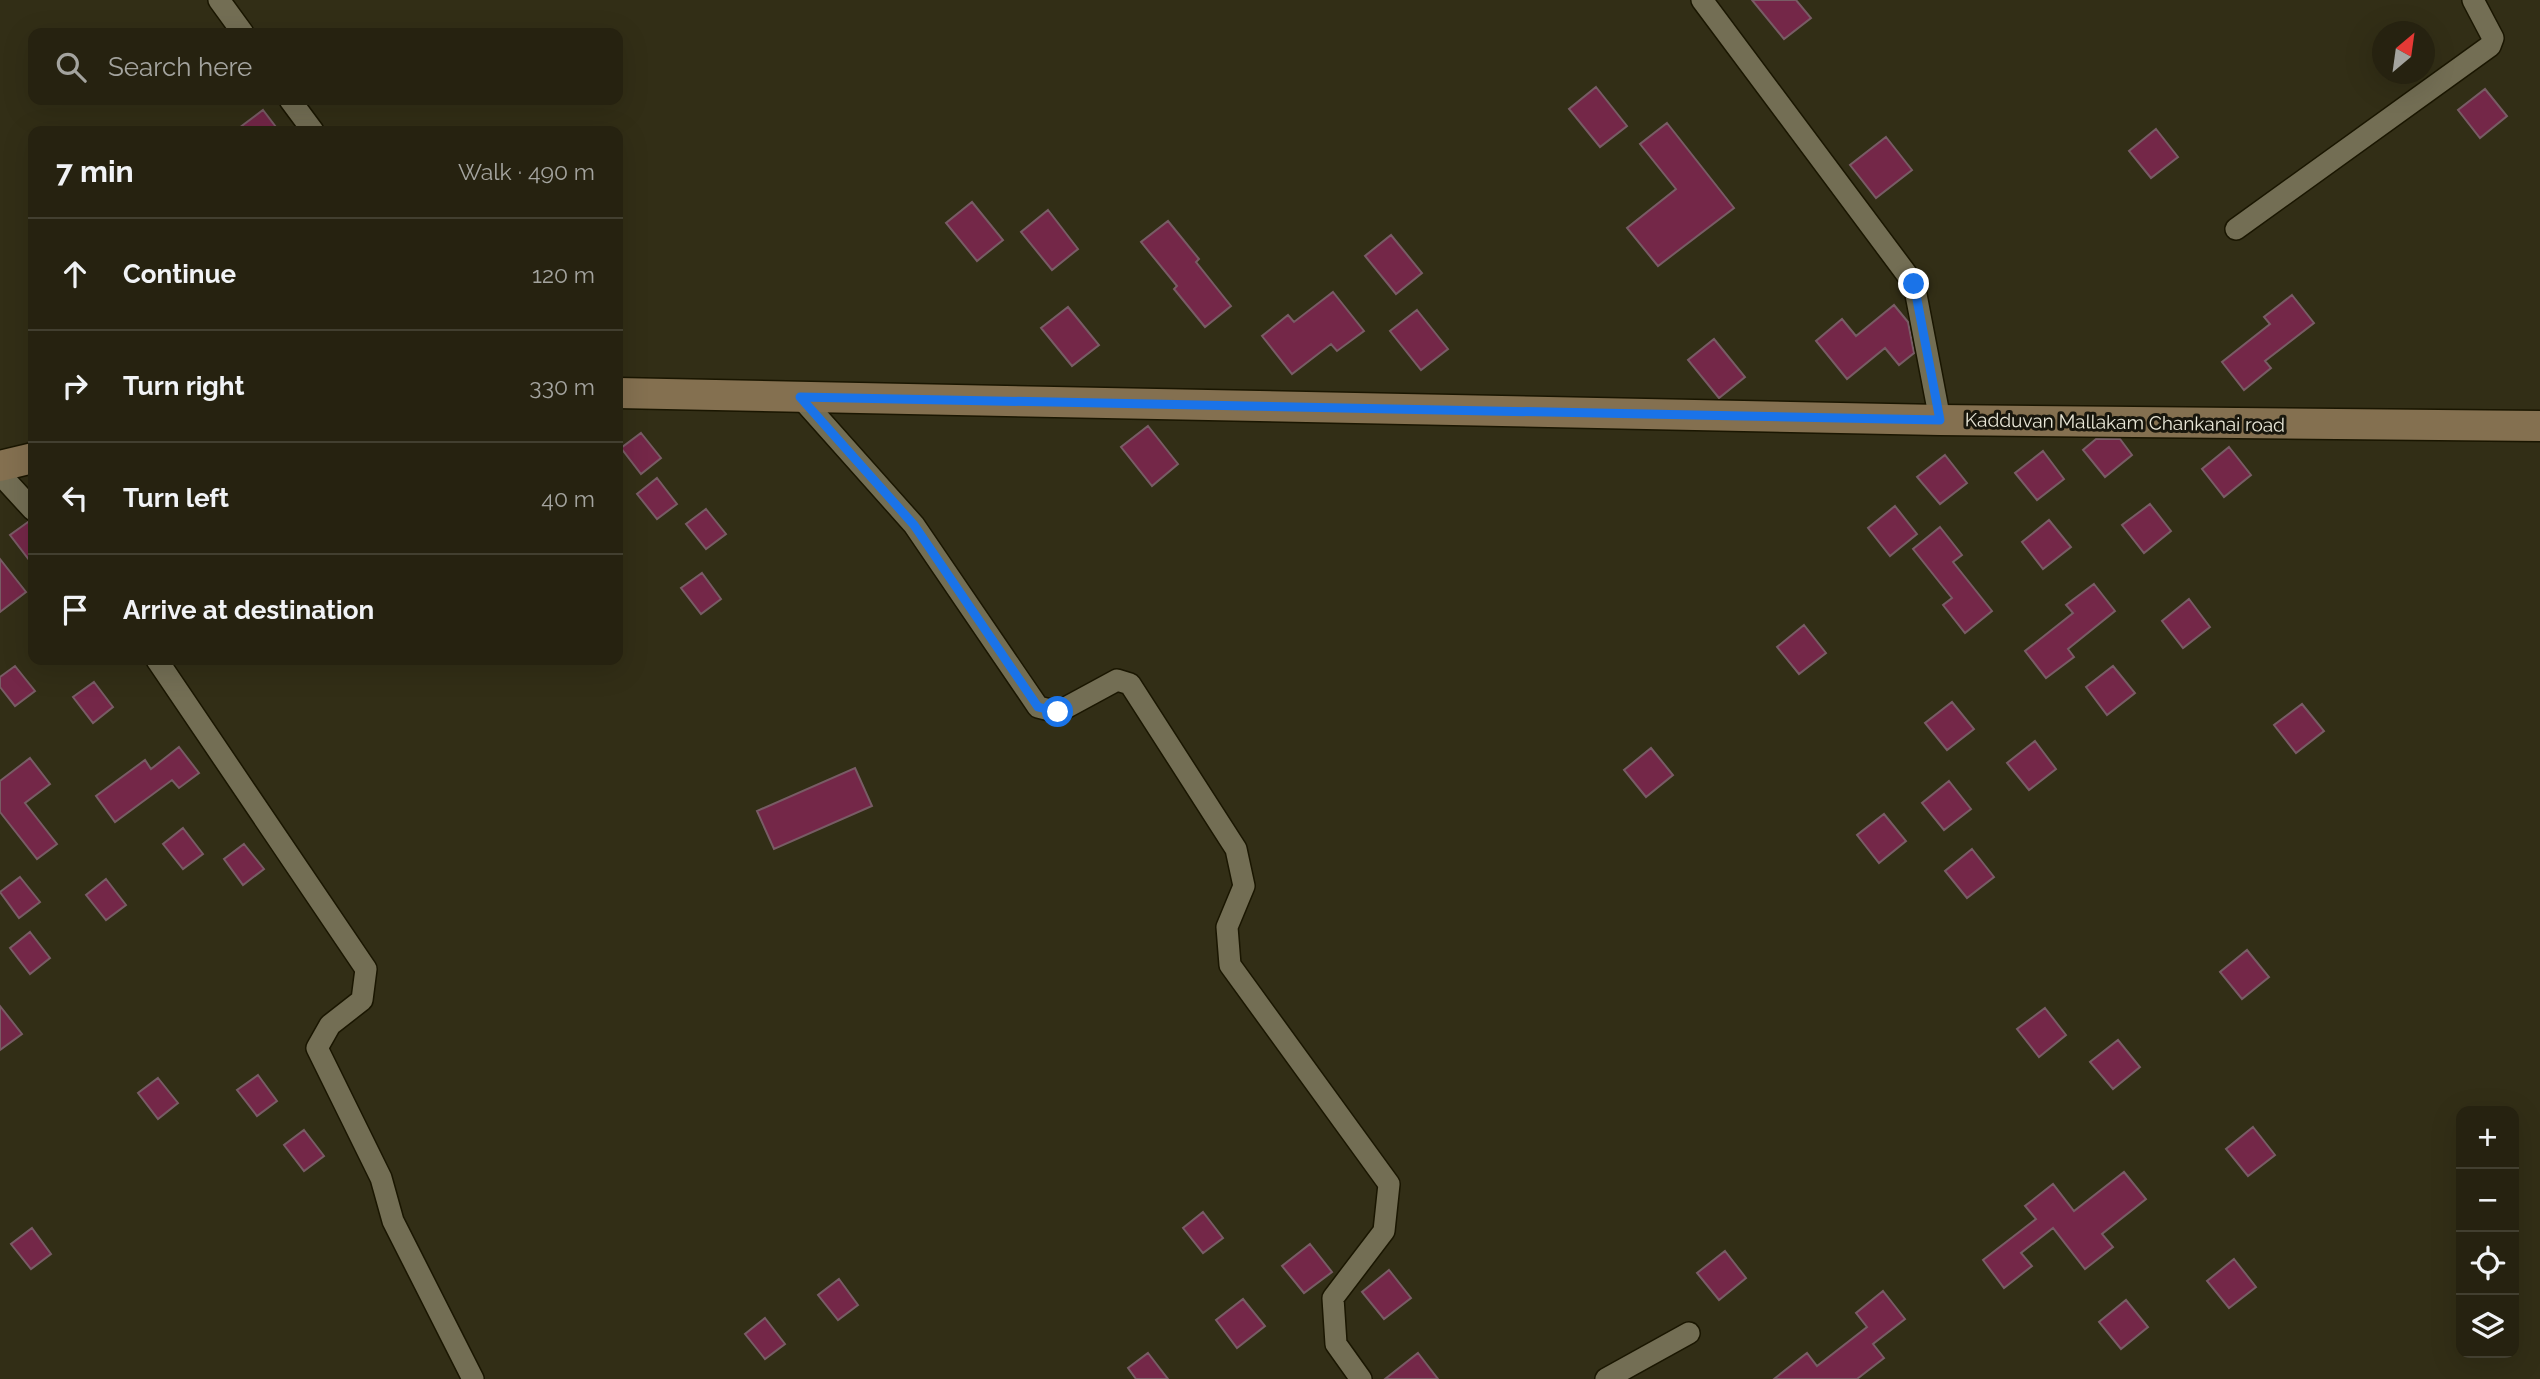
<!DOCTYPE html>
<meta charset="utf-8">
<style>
body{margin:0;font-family:Raleway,sans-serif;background:#2e2a19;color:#f1f3f6}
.controls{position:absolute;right:21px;bottom:21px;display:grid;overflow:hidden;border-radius:14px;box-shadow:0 7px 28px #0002}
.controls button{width:63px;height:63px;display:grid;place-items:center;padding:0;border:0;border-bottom:2px solid #423f30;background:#262210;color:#f1f3f6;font:35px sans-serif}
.compass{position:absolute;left:2372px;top:21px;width:63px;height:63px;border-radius:50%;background:#262210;box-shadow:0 7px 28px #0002;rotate:29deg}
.stop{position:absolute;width:21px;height:21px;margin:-16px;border:5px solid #1a73e8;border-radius:50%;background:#fff}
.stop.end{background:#1a73e8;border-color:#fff;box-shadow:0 2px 7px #0008}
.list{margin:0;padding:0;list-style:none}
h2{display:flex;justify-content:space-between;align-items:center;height:91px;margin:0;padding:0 28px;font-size:30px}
h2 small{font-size:23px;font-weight:400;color:#a4a49f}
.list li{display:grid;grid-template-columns:46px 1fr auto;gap:21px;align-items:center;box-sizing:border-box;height:112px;padding:0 28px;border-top:2px solid #423f30}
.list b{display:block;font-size:26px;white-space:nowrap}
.list em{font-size:23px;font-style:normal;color:#a4a49f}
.icon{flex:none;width:38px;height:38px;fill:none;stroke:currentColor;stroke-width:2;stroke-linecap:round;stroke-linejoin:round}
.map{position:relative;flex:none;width:2540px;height:1379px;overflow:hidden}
.search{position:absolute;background:#262210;box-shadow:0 7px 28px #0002;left:28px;top:28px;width:595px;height:77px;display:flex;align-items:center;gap:18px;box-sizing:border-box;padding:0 24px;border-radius:14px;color:#a4a49f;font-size:26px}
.panel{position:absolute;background:#262210;box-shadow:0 7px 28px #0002;left:28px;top:126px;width:595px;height:539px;border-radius:14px}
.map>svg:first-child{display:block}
.building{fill:#742748;stroke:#785c65;stroke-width:2}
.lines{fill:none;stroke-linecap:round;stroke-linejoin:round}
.minor-casing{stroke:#1a1601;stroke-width:24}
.secondary-casing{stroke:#1a1601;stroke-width:33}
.minor{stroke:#736e54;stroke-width:21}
.secondary{stroke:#847050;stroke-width:30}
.route{stroke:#1a73e8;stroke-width:9}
.labels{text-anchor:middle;stroke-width:6;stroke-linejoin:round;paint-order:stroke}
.street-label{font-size:19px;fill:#e8e6d7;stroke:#18160c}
</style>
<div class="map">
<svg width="2540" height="1379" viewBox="0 0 2540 1379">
<rect width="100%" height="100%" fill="#322e16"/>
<path class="building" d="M1752,0h44l15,18 -27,21z
M1596,87l31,39 -27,21 -31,-38z
M2485,89l22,27 -27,22 -22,-28z
M263,110l16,21h-44z
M1667,123l67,85 -76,58 -31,-38 49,-39 -36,-45z
M2156,129l22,28 -27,21 -22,-27z
M1886,137l26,33 -36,28 -26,-33z
M972,202l31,38 -26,21 -31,-38z
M1048,210l30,39 -26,21 -31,-38z
M1168,221l31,38 -3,3 35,44 -26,21 -31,-38 3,-3 -36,-44z
M1391,235l31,38 -26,21 -31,-38z
M1333,292l31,39 -27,20 -6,-7 -39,30 -30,-38 26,-21 6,7z
M2292,295l22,28 -49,38 6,7 -27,22 -22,-28 48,-38 -6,-7z
M1894,305l14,17 6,31 -15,12 -14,-17 -38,31 -31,-38 26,-22 14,17z
M1068,307l31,38 -27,21 -31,-38z
M1417,310l31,39 -27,21 -31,-39z
M1714,339l31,38 -26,21 -31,-38z
M1148,426l30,38 -26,22 -31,-39z
M641,433l20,25 -20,16 -20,-26z
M2096,439h24l12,16 -27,22 -22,-27z
M2229,447l22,28 -27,22 -22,-28z
M2043,451l21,28 -27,21 -22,-27z
M1945,455l22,28 -27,21 -23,-27z
M657,478l20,26 -20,15 -20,-25z
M2150,504l21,27 -27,22 -22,-28z
M1895,506l22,28 -27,22 -22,-28z
M706,509l20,25 -20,15 -20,-25z
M2049,520l22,27 -28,22 -21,-27z
M28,522l5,1v42l-23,-30z
M1940,527l22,28 -9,7 39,49 -27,22 -22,-28 9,-7 -39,-49z
M0,559l26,33 -26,20z
M702,573l19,26 -20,15 -20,-26z
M2094,584l21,27 -47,38 6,8 -28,21 -21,-27 48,-38 -7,-8z
M2189,599l21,28 -27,21 -21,-27z
M1804,625l22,28 -27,21 -22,-27z
M15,666l20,25 -20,15 -15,-19v-10z
M2113,666l22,27 -28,22 -21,-28z
M94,682l19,25 -20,16 -20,-26z
M1952,702l22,27 -27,21 -22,-27z
M2302,704l22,27 -28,22 -22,-28z
M2035,741l21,28 -27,21 -22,-27z
M179,747l20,26 -20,15 -7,-8 -57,42 -19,-26 49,-36 6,9z
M1651,748l22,27 -27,22 -22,-27z
M30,758l20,26 -25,19 32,41 -20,15 -37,-47v-31z
M855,768l17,38 -98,43 -17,-38z
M1949,781l22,28 -27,21 -22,-27z
M1884,814l22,27 -27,22 -22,-28z
M183,828l20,26 -20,15 -20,-25z
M244,844l20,25 -21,16 -19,-26z
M1972,849l22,28 -27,21 -22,-27z
M20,877l20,25 -21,16 -19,-26z
M106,879l20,26 -20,15 -20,-25z
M30,932l20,26 -20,16 -20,-26z
M2247,950l22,27 -27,22 -22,-27z
M0,1006l22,28 -22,16z
M2045,1008l21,27 -27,22 -22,-28z
M2118,1040l22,27 -27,22 -23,-27z
M258,1075l19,26 -20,15 -20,-26z
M158,1078l20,25 -20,16 -20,-26z
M2253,1127l22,28 -27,21 -22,-27z
M304,1130l20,26 -20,15 -20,-26z
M2124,1172l22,27 -44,35 11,13 -28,22 -32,-41 -32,25 11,13 -28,22 -21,-28 53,-41 -11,-13 28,-22 21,27z
M1203,1212l20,26 -20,15 -20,-25z
M32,1228l19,26 -20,15 -20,-25z
M1310,1244l22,28 -28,21 -22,-27z
M1725,1251l21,27 -27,22 -22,-27z
M2234,1259l22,28 -27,21 -22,-27z
M1389,1270l22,28 -27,21 -22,-27z
M839,1279l19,26 -20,15 -20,-25z
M1883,1291l22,28 -32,25 11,14 -27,21h-83l33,-26 10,13 50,-39 -11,-14z
M1243,1299l22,27 -28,22 -21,-28z
M2126,1300l22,27 -27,22 -22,-27z
M765,1318l20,26 -20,15 -20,-25z
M1148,1353l20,26h-32l-8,-11z
M1418,1353l20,26h-53z"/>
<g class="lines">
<defs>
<path id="minor" d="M219,0l24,33
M1702,0l212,284 26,136
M290,100l23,31
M2236,229l254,-183 3,-8 -20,-38
M800,397l114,128 124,182 20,5 59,-32 13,4 106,165 8,37 -17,41 3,38 159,219 -5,47 -51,67 3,46 25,35
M0,474l33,36
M157,660l209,309 -4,31 -32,25 -13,23 64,130 12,43 80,158
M1606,1379l83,-46"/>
<path id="secondary" d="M618,393l1322,27 600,6
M0,466l33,-8"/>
</defs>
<use href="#minor" class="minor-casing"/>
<use href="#secondary" class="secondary-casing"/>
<use href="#minor" class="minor"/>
<use href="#secondary" class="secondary"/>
</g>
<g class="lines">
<path class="route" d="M1058,712l-20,-5 -124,-182 -114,-128 1140,23 -26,-136"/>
</g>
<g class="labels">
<g class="street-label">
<text transform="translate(2125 422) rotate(1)" y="7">Kadduvan Mallakam Chankanai road</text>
</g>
</g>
</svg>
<div class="controls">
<button>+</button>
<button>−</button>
<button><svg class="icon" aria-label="locate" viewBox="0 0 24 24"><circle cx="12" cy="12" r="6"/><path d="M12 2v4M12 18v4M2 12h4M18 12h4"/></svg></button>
<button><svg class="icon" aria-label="layers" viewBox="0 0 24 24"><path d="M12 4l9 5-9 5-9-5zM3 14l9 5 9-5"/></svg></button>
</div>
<svg class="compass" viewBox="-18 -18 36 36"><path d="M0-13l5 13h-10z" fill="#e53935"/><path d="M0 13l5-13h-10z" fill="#a4a49f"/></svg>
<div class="stop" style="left:1058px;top:712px"></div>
<div class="stop end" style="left:1914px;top:284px"></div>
<div class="search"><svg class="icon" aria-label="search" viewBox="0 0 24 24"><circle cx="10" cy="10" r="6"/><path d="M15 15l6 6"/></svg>Search here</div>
<section class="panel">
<h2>7 min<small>Walk · 490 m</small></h2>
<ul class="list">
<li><svg class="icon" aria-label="ahead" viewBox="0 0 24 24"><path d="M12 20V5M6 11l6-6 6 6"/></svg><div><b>Continue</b></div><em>120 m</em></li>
<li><svg class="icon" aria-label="right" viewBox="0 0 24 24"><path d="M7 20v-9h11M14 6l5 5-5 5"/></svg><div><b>Turn right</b></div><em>330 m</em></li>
<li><svg class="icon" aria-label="left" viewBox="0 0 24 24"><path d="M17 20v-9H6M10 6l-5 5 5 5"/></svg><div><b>Turn left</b></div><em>40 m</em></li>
<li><svg class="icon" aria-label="arrive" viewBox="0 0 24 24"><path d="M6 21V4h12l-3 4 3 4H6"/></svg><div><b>Arrive at destination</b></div></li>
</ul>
</section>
</div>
